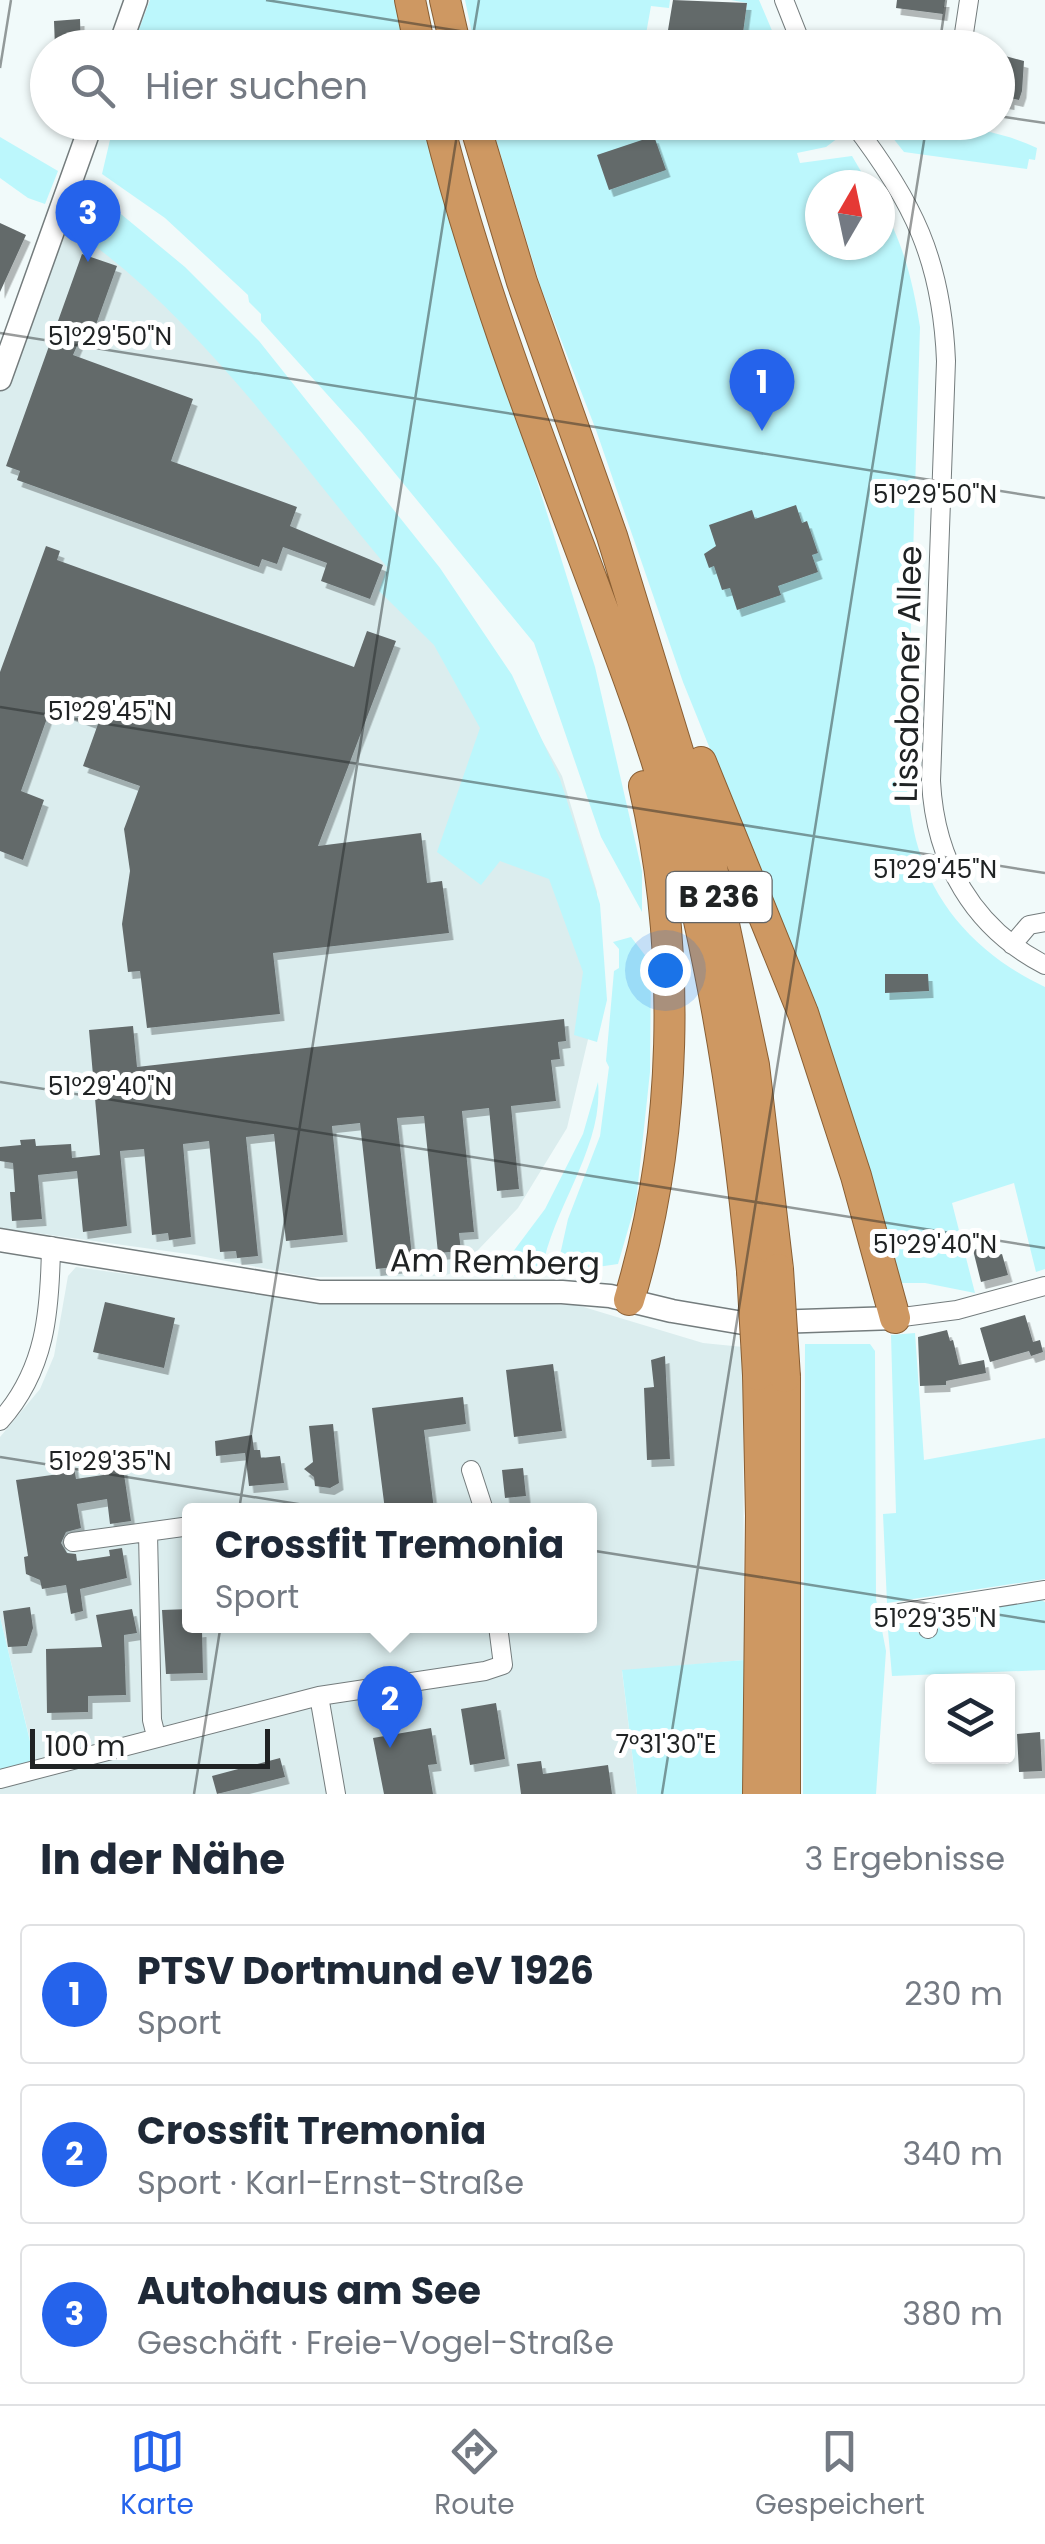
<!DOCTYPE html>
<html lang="de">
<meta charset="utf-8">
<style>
body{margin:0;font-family:Poppins,sans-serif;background:#f6f6f7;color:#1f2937}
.controls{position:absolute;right:30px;bottom:30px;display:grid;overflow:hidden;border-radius:10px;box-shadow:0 2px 8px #0004}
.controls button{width:90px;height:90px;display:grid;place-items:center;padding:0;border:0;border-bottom:2px solid #e0e1e3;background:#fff;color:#1f2937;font:50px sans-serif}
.compass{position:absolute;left:805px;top:170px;width:90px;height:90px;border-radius:50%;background:#fff;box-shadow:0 2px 8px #0004;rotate:9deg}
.scale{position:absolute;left:30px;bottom:25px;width:240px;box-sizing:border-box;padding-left:10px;border:5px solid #202324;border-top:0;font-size:28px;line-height:35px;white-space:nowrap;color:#202324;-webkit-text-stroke:8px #fff;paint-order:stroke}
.you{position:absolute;left:665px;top:970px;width:35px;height:35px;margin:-25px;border:8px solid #fff;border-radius:50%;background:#1a73e8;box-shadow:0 0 0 15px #1a73e833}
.badge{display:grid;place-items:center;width:65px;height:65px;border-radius:50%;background:#2563eb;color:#fff;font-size:32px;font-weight:700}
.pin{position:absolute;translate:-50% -82px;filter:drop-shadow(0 2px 5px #0008)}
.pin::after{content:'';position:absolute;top:52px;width:35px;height:30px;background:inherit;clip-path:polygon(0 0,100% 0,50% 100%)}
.popup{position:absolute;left:182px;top:1503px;width:415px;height:130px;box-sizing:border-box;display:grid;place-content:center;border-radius:10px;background:#fff;filter:drop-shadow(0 2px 8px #0005);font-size:32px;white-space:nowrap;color:#747a83}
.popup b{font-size:38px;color:#1f2937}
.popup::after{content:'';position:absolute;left:50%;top:100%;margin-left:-20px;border:20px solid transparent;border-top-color:#fff}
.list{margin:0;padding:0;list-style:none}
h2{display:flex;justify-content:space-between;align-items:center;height:130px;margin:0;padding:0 40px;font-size:42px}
h2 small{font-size:32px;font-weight:400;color:#747a83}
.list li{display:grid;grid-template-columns:65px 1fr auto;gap:30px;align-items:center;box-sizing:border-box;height:140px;margin:0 20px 20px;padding:0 20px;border:2px solid #e0e1e3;border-radius:10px}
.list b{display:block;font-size:38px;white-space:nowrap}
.list p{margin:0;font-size:32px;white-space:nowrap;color:#747a83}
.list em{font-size:32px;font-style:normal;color:#747a83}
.icon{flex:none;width:55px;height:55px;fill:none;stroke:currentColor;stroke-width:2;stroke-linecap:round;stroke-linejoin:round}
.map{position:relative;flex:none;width:1045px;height:1794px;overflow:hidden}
.search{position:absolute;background:#fff;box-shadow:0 2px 8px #0004;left:30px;right:30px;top:30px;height:110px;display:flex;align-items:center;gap:25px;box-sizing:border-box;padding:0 35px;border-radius:55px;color:#747a83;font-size:38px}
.sheet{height:610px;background:#fff}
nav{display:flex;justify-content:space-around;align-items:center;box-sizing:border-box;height:140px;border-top:2px solid #e0e1e3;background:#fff;font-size:28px;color:#747a83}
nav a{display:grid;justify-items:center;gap:5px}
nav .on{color:#2563eb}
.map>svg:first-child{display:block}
.built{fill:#dbedee;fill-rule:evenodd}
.green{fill:#bcf7fc}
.building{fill:#636a6b;filter:url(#shadow)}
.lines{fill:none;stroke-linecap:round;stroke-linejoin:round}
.minor-casing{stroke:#747c7d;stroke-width:20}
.tertiary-casing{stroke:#747c7d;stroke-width:25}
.trunk-casing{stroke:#895e33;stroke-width:32}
.minor{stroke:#fff;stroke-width:18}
.tertiary{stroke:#fff;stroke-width:22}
.trunk{stroke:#ce9862;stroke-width:30}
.trunk-bridge-casing{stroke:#895e33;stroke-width:32;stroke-linecap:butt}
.trunk-bridge{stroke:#ce9862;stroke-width:30}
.ticks{fill:none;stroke:#202324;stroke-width:2.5;stroke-opacity:0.45}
.labels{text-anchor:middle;stroke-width:10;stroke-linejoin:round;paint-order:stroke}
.shield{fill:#fff;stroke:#636566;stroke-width:2.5}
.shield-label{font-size:30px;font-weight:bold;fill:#202324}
.street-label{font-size:32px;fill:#202324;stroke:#fff}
.ticks-label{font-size:25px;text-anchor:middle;fill:#202324;stroke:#fff;stroke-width:10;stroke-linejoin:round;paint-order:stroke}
</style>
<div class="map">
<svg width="1045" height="1794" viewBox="0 0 1045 1794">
<defs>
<filter id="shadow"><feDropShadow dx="4.5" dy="7" stdDeviation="0" flood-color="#0004"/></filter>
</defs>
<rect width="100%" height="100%" fill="#f1fafa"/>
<path class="built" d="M73,189l128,110 318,400 43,77 35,116 -2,118 -28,118 -49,80 -60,63 -15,5 -134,1 -114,-22 -195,-27v-849z
M76,1267l197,28 304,10 126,38 40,4 1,313 -122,11 15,123h-637v-8l38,-13 -38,-156v-180l40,-48 14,-33 14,-80zM190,1510h400v116h-400z"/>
<path class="green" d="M150,0h245l11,48h-274z
M465,0h205l-1,8 -18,-2 -5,28 21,4 -2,9h-190z
M731,0h28l20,47h-38l6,-44z
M114,123h311l170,544 47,204v41l-41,-75 -67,-194 -172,-210 -101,-112v-7l-12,-12 -1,-7 -83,-77 -63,-44z
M491,123h336l11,15 -12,9 -29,6 3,10 52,-7 17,29h-49v60h60v-42c23,38 33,79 40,124l-14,458c4,20 6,42 12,62 19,65 67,112 127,140v282l-9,3 -22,-89 -62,20 23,90 -50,-10h-30l-78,-269 -134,-332 -87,-252 -55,-142z
M881,123c50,-1 110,3 156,25l-2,12 -6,-1 -2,10 -123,-17z
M0,137l58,34 -13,33 -17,-6 -28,-20z
M87,186l98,81 74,74 181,227 72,107 48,104 40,125 7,96 -10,42 -23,-7 9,-63 -34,-93 -49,-18 -19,24 -44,-33 43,-124 -46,-83 -55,-54 8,-24c-96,-115 -193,-255 -317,-339z
M631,937l20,26 -1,109 -14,130 -18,62 -62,9 12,-54 32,-83 9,-69 -3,-6 8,-90 5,-3v-19l-6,-7z
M598,1082c6,65 -45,125 -56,188l-7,6h-40l50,-67 38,-75z
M915,1333l9,127 121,-22v141l-158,24 -4,-89 13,-1 -5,-178z
M805,1344h65l5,7 1,248 10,52 -10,143h-73z
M1037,1598l8,4v68l-153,6 -5,-57 23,-1 6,4 2,11h13l8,-14z
M0,1617l35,145 -35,8z
M744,1660l-1,134h-106l-15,-124z"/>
<path class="building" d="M673,0l74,3 -6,45h-76z
M897,0h48l-2,14 -47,-6z
M80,19l1,29h-26l-1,-27z
M998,54l26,7 -2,30 -3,9 -9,-2v5l-12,-2z
M654,136l12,34 -57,20 -12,-35z
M0,223l26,12 -26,57z
M82,254l35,12 -24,67 -9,-3 -11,25 120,44 -22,62 126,46 -7,19 93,39 -13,34 -49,-18 6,-18 -44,-16 -6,17 -15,-5 -3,8 -242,-87 3,-9 -14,-5z
M796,505l6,18 5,-2 11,32 -6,2 6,17 -40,14 3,9 -44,15 -7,-22 -8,2 -8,-24 -5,2 -5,-14 12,-8 -7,-21 43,-15 3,9z
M46,546l14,5 -3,9 297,107 13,-36 29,10 -78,205 103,-13 6,50 15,-2 7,52 -176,20 7,61 -133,14 -7,-57 -12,1 -6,-48 8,-53 -6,-42 16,-43 -57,-20 15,-42 -47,-17 -30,84 23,9 -21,60 -23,-9v-179z
M885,974h43l1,17 -44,2z
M564,1019l2,22 -8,1 2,17 -9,1 5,41 -45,5 8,83 -22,2 -8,-83 -27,3 12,121 -15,1 2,18 -23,2 -14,-137 -27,2 16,147 -37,4 -16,-146 -28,3 11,109 -57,6 -12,-107 -28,3 12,119 -21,2 -1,-7 -16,1 -11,-111 -26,3 8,93 -22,3 -1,-7 -16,2 -8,-86 -24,2 7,75 -44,6 -6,-61 -39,4 4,44 -30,2 -2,-29h5l-2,-29 -13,-2v-14l21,-2 -1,-5 15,-1 1,7 35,-2 1,14 28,-3 -11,-125 44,-4 4,41z
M987,1246l3,11 12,-3 6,21 -27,7 -8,-32z
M105,1302l70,16 -11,50 -71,-16z
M1025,1315l8,27 7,-2 3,12 -12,4 -2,-5 -39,11 -10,-34z
M947,1330l3,11 3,-1 6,25 25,-5 2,13 -40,8v4l-26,1 -2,-49z
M665,1356l5,103 -23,1 -3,-72 10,-1 -3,-27z
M553,1364l9,67 -48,6 -8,-67z
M463,1397l3,27 -42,6 10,79 -49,1 -13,-102z
M333,1424l6,59 -9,5 -15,-2 -1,-9 -10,-8 9,-7 -4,-36z
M252,1435l2,15h6l1,8 19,-2 4,27 -35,3 -4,-33 -29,3 -1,-15z
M121,1454l10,67 -21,3 -3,-25 -30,5 4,24 -15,4 -5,11 6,10 9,1 1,7 33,-5 -1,-6 13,-2 5,30 -47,11 3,22 -12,3 -5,-29 -24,4 -2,-9 -14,-6 -2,-17 4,-1 -12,-76 43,-6 -1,-10 15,-3 3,18 27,-4 -3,-18z
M523,1468l3,28 -21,2 -3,-28z
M30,1607l3,21 -6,18 -19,1 -5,-36z
M132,1609l5,24 -13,2 2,60 -38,1v16l-41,1 -1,-64 56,-2 -6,-32z
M190,1609v22l12,-1 1,43 -37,1 -4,-64z
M496,1703l9,56 -35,6 -9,-56z
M431,1728l6,36 -9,1 5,29h-49l-11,-56z
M1040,1732l2,39 -23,1 -2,-38z
M280,1758l5,19 -68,17 -5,-18z
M541,1761l2,13 65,-9 4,29h-91l-4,-30z"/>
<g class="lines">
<defs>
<path id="minor" d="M784,0l19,48
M964,33l5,-33
M852,122c61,79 90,138 94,239l-15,420c4,80 42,147 114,184
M1012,945l17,-20 16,-3
M895,1318l62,-8 88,-24
M0,1421c46,-51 50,-110 51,-175
M471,1470l13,40
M148,1533l4,187 4,16
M73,1542l117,-16
M924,1609l4,20
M893,1614l152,-24
M319,1696l17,98
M0,1779l319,-83 166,-25 18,-6 -5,-39"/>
<path id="tertiary" d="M119,48l17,-48
M0,379l92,-257
M0,1240l320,52h242l48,4 62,15 71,12 152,-5"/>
<path id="trunk" d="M410,0l10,48
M445,0l11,48
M438,122c48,191 124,374 191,558 70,189 104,391 123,591
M474,122l48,160 90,254 96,313 46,216 24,204
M701,762l102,251 53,163 39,142
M629,1300c49,-162 53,-349 15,-514
M758,1375l3,141 -3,278
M785,1377v417"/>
</defs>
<use href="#minor" class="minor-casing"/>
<use href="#tertiary" class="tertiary-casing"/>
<use href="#trunk" class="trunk-casing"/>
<use href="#minor" class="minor"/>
<use href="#tertiary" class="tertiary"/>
<use href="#trunk" class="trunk"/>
<defs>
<path id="trunk-bridge" d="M778,1269l7,108
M752,1271l6,104"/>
</defs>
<use href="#trunk-bridge" class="trunk-bridge-casing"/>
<use href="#trunk-bridge" class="trunk-bridge"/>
</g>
<path class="ticks" d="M266,0l300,48M471,48l8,-48M939,48l7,-48M0,68l11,-68M998,116l47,7M0,333l1045,165M0,707l1045,166M0,1082l1045,166M0,1457l1045,165M194,1794l265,-1672M662,1794l265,-1672"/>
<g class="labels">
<rect class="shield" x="666.5" y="872" width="105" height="50" rx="8"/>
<g class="shield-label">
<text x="719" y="907">B 236</text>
</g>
<g class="street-label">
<text transform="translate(908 674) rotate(-89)" y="11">Lissaboner Allee</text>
<text transform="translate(495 1262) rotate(1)" y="11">Am Remberg</text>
</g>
</g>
<g class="ticks-label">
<text x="110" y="345">51°29'50"N</text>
<text x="935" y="503">51°29'50"N</text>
<text x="110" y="720">51°29'45"N</text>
<text x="935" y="878">51°29'45"N</text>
<text x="110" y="1095">51°29'40"N</text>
<text x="935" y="1253">51°29'40"N</text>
<text x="110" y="1470">51°29'35"N</text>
<text x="935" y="1627">51°29'35"N</text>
<text x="666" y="1753">7°31'30"E</text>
</g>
</svg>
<div class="controls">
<button><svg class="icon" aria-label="layers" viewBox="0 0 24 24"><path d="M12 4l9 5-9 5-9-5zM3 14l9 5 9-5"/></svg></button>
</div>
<svg class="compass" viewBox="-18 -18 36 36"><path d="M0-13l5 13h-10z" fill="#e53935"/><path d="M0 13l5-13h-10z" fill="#747a83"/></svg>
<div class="scale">100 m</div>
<div class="you"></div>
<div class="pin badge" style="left:762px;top:431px">1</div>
<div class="pin badge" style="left:390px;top:1748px">2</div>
<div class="popup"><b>Crossfit Tremonia</b>Sport</div>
<div class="pin badge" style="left:88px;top:262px">3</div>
<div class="search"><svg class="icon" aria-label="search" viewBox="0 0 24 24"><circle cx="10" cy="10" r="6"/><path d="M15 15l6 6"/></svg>Hier suchen</div>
</div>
<section class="sheet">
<h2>In der Nähe<small>3 Ergebnisse</small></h2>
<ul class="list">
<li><span class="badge">1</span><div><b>PTSV Dortmund eV 1926</b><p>Sport</p></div><em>230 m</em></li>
<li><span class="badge">2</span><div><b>Crossfit Tremonia</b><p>Sport · Karl-Ernst-Straße</p></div><em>340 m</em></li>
<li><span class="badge">3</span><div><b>Autohaus am See</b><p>Geschäft · Freie-Vogel-Straße</p></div><em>380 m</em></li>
</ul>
</section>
<nav>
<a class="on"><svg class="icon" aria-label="map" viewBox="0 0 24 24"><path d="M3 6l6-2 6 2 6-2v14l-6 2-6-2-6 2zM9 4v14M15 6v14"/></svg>Karte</a>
<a><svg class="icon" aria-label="directions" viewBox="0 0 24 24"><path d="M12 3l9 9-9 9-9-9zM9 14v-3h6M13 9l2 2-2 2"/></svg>Route</a>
<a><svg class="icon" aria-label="saved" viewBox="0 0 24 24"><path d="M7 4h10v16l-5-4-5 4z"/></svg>Gespeichert</a>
</nav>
